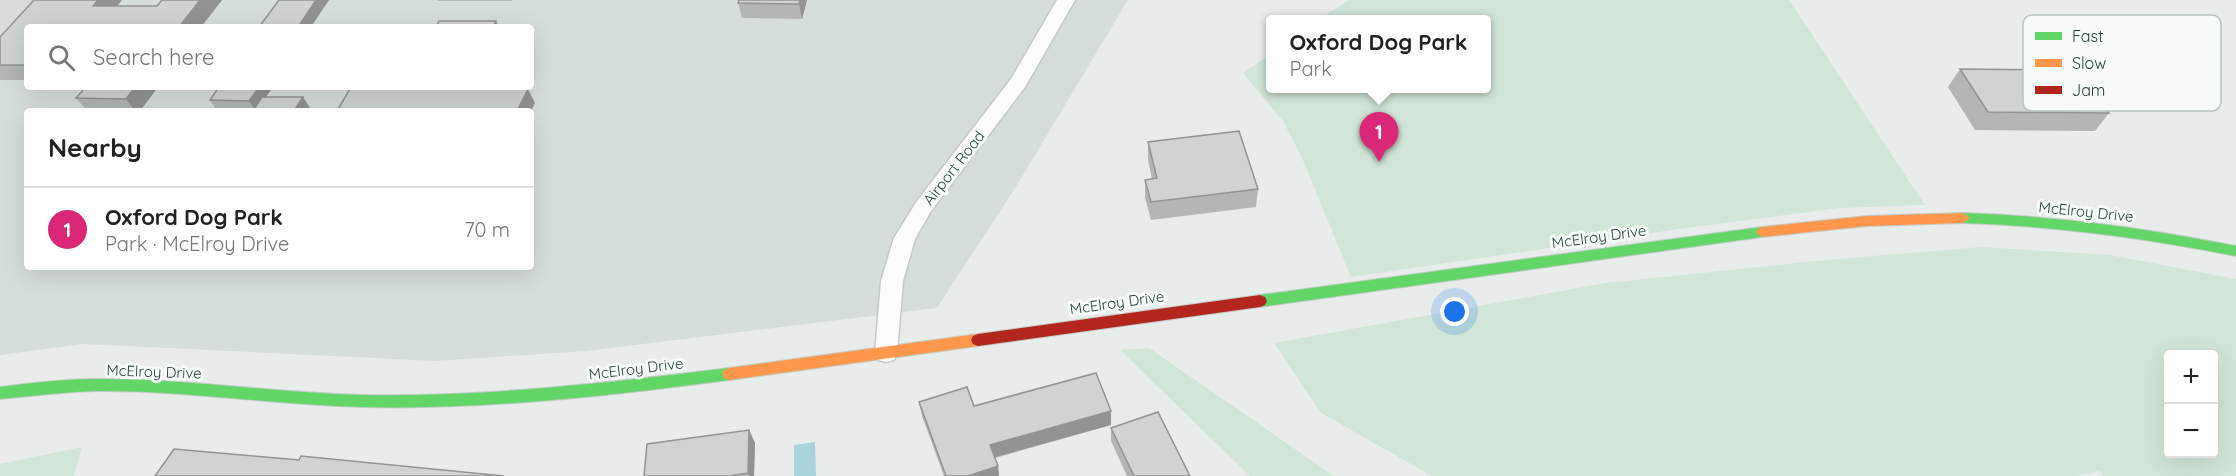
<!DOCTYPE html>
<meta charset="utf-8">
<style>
body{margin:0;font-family:Quicksand,sans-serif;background:#f6f6f6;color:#222}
.controls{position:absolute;right:18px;bottom:18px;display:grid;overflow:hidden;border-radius:6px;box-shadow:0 6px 24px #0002}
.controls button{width:54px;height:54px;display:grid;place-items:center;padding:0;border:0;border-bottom:2px solid #e0e0e0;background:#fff;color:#222;font:30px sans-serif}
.you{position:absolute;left:1455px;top:312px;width:21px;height:21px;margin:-15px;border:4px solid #fff;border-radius:50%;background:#1a73e8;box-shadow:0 0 0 9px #1a73e833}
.badge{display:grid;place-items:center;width:39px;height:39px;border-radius:50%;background:#db2777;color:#fff;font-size:20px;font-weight:700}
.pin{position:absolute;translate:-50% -50px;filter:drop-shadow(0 2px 3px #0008)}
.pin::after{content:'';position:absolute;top:32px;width:21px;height:18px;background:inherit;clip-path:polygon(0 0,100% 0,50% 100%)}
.popup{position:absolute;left:1266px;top:15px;width:225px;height:78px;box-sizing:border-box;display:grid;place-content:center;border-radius:6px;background:#fff;filter:drop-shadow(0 2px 4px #0005);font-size:20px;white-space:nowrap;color:#767676}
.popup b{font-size:22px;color:#222}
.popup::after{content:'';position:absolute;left:50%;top:100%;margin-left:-12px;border:12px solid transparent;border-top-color:#fff}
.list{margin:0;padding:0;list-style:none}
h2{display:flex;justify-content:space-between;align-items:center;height:78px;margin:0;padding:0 24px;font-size:26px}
h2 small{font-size:20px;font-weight:400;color:#767676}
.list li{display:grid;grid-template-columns:39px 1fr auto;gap:18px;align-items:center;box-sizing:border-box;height:84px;padding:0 24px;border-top:2px solid #e0e0e0}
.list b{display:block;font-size:22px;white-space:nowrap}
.list p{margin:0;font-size:20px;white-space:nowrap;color:#767676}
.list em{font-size:20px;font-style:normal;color:#767676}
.icon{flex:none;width:33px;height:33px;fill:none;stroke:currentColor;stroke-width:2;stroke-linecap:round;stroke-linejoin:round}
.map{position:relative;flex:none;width:2236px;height:476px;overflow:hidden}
.search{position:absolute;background:#fff;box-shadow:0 6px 24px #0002;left:24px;top:24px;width:510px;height:66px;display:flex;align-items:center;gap:15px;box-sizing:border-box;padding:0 21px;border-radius:6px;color:#767676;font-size:22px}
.panel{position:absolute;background:#fff;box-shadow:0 6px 24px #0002;left:24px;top:108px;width:510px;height:162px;border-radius:6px}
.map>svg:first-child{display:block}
.built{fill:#d6dedb;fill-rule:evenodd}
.green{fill:#d1e6d8;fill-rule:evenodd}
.water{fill:#a9d4db}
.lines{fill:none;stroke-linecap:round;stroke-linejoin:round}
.taxiway{fill:#d8dddc;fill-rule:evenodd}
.street-casing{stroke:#c5cac8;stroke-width:3}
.fast-casing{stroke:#c3cbc8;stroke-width:2}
.slow-casing{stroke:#c3cbc8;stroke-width:2}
.jam-casing{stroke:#c3cbc8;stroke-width:2}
.street{fill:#fcfcfc;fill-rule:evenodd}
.fast{fill:#63d668;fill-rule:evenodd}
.slow{fill:#ff974d;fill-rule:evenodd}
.jam{fill:#b3261e;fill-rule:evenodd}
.wall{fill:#b2b6b5}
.shaded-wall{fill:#919493}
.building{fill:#cfd4d2;stroke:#919493;stroke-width:1.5}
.labels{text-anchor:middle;stroke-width:6;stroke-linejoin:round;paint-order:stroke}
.street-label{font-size:15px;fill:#24423a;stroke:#f7fbf9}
.key{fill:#f7fbf9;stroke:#b8c4c0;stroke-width:1.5}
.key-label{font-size:16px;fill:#24423a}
</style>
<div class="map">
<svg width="2236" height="476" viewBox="0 0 2236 476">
<rect width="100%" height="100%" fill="#e8edeb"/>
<path class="built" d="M0,0h1128l-109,182 -82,126 -351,43 -151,10 -352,-17 -83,11zM27,27h504v60h-504zM27,111h504v156h-504z"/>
<path class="green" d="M1349,0h440l136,205 -86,3 -160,21 -328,48 -49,-119 -19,-37 -40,-48 28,-19v34h216v-68l-167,-1z
M1981,247l129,8 126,24v197h-132l-5,-5 -23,5h-644l-111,-63 -47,-70 332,-60 219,-23zM2214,354v100h-46v-100z
M1149,348l185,128h-84l-130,-126z
M82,447l-8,29h-74v-12z"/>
<path class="water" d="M815,442l1,34h-22v-31z"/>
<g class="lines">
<path class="taxiway" d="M0,0h47l-30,37 -17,4z"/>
<defs>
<path id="street" d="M1057,0h18l-50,87 -94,124 -16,28 -12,42 -6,72 -3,7 -8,2 -8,-2 -3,-7 6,-72 13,-43 23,-37 94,-122z"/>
<path id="fast" d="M1963,213c92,3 183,15 273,33v10c-90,-18 -181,-30 -273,-33l-7,-5z
M1762,227l7,5 -7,5 -502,70 -5,-2 -2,-4 2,-4 5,-2z
M729,368l5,2 2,4 -2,4 -5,2c-121,16 -244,30 -367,27 -89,-2 -178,-17 -267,-16 -32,1 -63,5 -95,8v-12c32,-4 63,-8 95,-8 89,-1 178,14 267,16 123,2 246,-12 367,-27z"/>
<path id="slow" d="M1963,213l7,5 -7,5 -96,3 -105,11 -7,-5 7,-5 105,-11z
M978,334l5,2 2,4 -2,4 -5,2 -249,34 -5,-2 -2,-4 2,-4 5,-2z"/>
<path id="jam" d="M1260,295l5,2 2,4 -2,4 -5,2 -282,39 -5,-2 -2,-4 2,-4 5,-2z"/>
</defs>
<use href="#street" class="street-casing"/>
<use href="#fast" class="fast-casing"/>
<use href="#slow" class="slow-casing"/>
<use href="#jam" class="jam-casing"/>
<use href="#street" class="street"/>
<use href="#fast" class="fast"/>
<use href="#slow" class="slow"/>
<use href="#jam" class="jam"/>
</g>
<path class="wall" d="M34,0h88l-5,6h40l5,-6h60l-21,27h-174v53h-27v-43z
M437,0h75v1h-74z
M807,0l-5,19 -60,-1 -4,-15z
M1960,69l149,44 -14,18 -120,-1 -27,-43z
M158,87l-18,24h-53l-11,-13z
M266,97l44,11 -2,3h-91l-7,-11z
M1148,142l110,47 -2,18 -105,13 -6,-22v-18l7,-1 -4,-19z
M919,402l55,4 137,19 -116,33 3,8 1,10h-55l-22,-60z
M1111,428l79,48h-63l-16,-35z
M749,430l6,13 -1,33h-110z"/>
<path class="shaded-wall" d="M98,0h24l-17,21 -12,-15z
M200,0h22l-21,27h-22z
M316,0h13l-18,27h-13z
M800,0h7l-5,19 -3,-15z
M496,21l3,6h-6z
M135,87h23l-18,24h-5l-9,-12z
M259,87h14l-17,24 -7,-10z
M528,89l7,14 -4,8h-14z
M303,97l7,11 -2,3h-14z
M1111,411v14l-119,33 -2,-13z
M749,430l6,13 -1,33h-5l-1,-3z
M998,466l1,10h-31z"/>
<path class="building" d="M34,0h64l-5,6h64l5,-6h38l-21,27h-152v38h-27v-28z
M279,0h37l-18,27h51h-90z
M739,0h61l-1,4 -61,-1z
M439,21h57l-3,6h-57z
M1960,69l118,1 31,43 -121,-1z
M86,87h49l-9,12 -50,-1z
M219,87h40l-10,14 -39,-1z
M351,87l177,2 -11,22h-180z
M262,97h41l-9,14h-41z
M1239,131l19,58 -107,13 -6,-22 12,-2 -9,-36z
M1096,373l15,38 -121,34 8,21 -30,10h-22l-27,-74 48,-15 7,19z
M1158,412l32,64h-56l-23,-48z
M749,430l-1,43 -18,3h-86l3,-32z
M174,449l125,11 2,-4 203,20h-349z"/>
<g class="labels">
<g class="street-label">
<text transform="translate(954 168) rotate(-52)" y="5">Airport Road</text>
<text transform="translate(2086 212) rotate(6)" y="5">McElroy Drive</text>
<text transform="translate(1599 237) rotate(-8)" y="5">McElroy Drive</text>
<text transform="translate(1117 303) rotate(-8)" y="5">McElroy Drive</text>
<text transform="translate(636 369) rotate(-7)" y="5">McElroy Drive</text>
<text transform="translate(154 372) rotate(2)" y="5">McElroy Drive</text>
</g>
</g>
<rect x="2023" y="15" width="198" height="96" rx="9" class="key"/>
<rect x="2035" y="32" width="27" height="8" fill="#63d668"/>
<rect x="2035" y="59" width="27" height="8" fill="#ff974d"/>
<rect x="2035" y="86" width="27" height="8" fill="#b3261e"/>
<g class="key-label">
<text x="2072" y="42">Fast</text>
<text x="2072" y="69">Slow</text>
<text x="2072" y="96">Jam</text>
</g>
</svg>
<div class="controls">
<button>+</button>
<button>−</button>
</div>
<div class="you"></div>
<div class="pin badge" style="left:1379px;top:162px">1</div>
<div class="popup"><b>Oxford Dog Park</b>Park</div>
<div class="search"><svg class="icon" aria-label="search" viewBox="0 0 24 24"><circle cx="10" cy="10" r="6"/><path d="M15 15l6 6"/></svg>Search here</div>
<section class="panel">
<h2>Nearby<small></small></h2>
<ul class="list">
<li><span class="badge">1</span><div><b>Oxford Dog Park</b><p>Park · McElroy Drive</p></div><em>70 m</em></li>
</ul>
</section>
</div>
